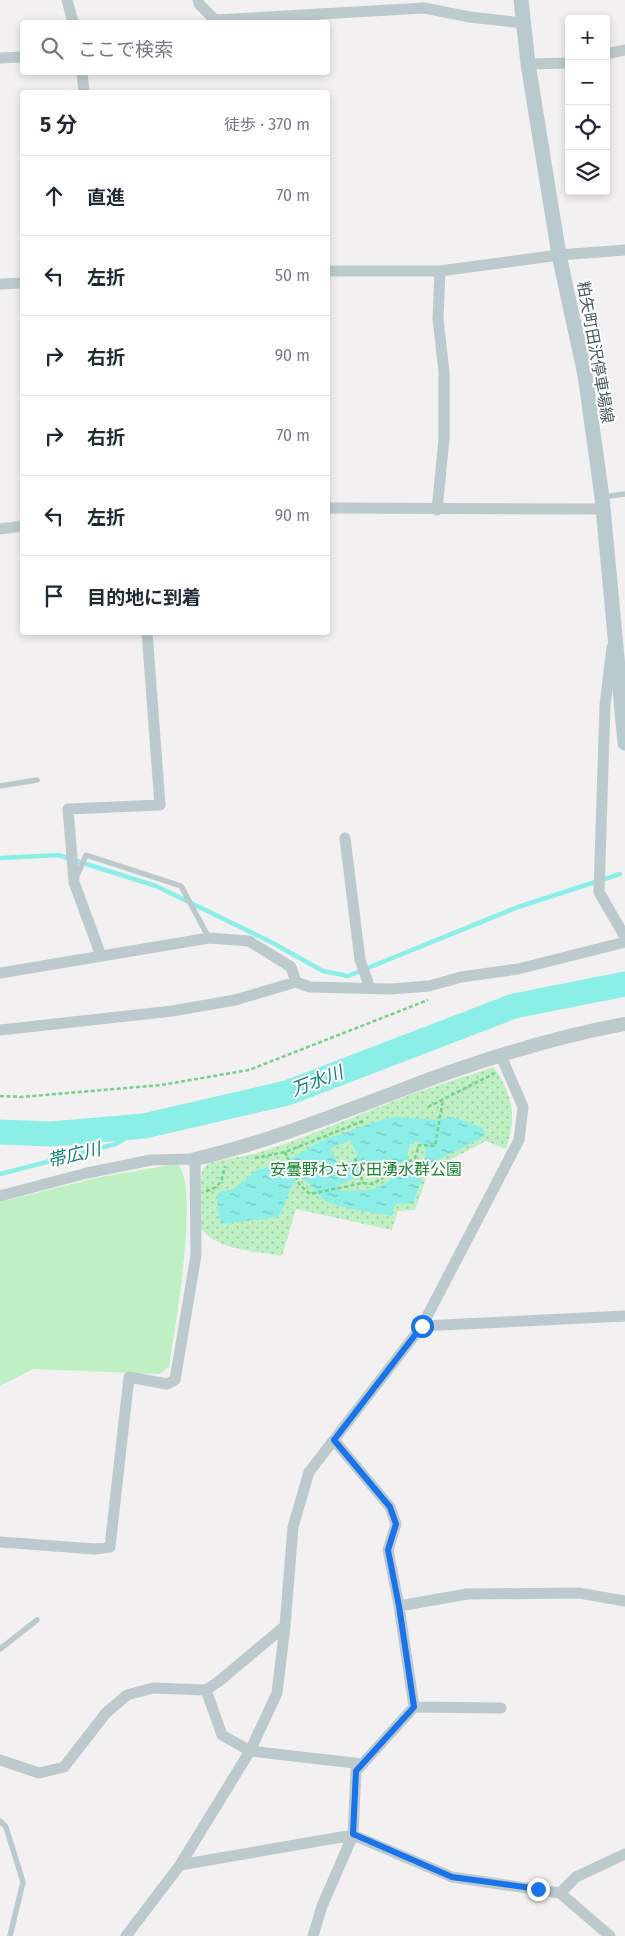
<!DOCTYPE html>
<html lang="ja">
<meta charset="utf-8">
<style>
body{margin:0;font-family:"Fira Sans","Noto Sans JP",sans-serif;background:#f2f2f3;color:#1f2937}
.controls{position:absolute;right:15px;top:15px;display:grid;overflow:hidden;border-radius:5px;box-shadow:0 2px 8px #0003}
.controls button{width:45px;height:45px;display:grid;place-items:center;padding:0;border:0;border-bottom:1px solid #e0e1e3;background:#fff;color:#1f2937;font:25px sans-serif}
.stop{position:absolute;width:15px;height:15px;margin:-11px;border:4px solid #1a73e8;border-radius:50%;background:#fff}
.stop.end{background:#1a73e8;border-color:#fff;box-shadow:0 1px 5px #0008}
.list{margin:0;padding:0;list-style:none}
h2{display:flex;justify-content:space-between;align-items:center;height:65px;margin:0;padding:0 20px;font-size:21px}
h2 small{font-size:16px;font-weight:400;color:#747a83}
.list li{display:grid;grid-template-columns:32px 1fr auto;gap:15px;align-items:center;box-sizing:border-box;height:80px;padding:0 20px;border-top:1px solid #e0e1e3}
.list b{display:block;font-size:19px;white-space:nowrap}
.list em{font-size:16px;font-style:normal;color:#747a83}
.icon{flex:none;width:28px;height:28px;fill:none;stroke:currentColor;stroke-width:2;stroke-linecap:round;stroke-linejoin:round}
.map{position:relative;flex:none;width:625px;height:1936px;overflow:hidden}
.search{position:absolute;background:#fff;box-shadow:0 2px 8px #0003;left:20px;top:20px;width:310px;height:55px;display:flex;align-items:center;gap:12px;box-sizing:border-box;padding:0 18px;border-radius:5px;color:#747a83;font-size:19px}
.panel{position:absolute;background:#fff;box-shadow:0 2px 8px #0003;left:20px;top:90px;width:310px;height:545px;border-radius:5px}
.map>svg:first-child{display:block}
.park{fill:url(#park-dots)}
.pitch{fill:#bef0c4}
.water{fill:url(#water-ripples);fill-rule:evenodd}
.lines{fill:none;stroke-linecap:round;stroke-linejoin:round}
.stream{stroke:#8beee7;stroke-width:4.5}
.river{stroke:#8beee7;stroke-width:25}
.path{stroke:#76cf8a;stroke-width:2.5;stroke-dasharray:4 2.5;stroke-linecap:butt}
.service{stroke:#bccacd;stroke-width:5.5}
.minor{stroke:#bccacd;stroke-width:11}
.tertiary{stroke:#bccacd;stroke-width:14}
.secondary{stroke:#b9cacf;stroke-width:15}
.route{stroke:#1a73e8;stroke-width:6}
.labels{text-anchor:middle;stroke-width:4;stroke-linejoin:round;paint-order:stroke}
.street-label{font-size:16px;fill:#485a5e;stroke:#fff}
.park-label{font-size:16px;fill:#16822e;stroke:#fff}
.water-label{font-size:18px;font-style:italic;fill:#0c8077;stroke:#fff}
</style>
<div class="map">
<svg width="625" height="1936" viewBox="0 0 625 1936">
<defs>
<pattern id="park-dots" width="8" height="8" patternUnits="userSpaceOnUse" patternTransform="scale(1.25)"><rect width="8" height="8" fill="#bef0c4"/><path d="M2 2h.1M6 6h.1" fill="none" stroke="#9cc5a2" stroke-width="1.8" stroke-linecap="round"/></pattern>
<pattern id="water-ripples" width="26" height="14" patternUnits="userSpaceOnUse" patternTransform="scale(1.25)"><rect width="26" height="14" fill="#8beee7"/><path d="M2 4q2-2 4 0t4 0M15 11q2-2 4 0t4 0" fill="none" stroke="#74c4be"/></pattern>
</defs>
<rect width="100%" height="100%" fill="#f3f0f1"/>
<path class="park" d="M494,1067c19,30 23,48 12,82l-20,-8 -57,30 -14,39 -17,1 -6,19 -96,-21 -14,47c-25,-5 -65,-5 -81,-28l-1,-48 2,-9 6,-8 46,-9 34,-11 124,-49z"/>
<path class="pitch" d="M177,1164c24,17 -3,171 -8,203l-10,7 -126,-5 -33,17v-184l100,-25z"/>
<path class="water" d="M398,1117l37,3 18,-3 30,11 2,8 -59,30 -13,37h-14l-5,3 -2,10c-15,-3 -55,-8 -66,-15 -11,-7 -15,-19 -26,-24 -12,9 -13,27 -22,40l-57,7 -4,-18 2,-14 15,-3 23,-19 27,-7 37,-22 63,-22zM351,1140l7,18 -20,8 -7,-18zM414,1142h6l6,6 -2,13 -8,3 -9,-7 2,-12zM392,1169l4,4c-15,20 -32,17 -56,18l-3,-5 30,-14z"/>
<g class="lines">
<path class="stream" d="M0,858l58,-3 98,31 113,55 54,30 25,5 170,-69 102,-33
M0,1174l116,-30 28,-18"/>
<path class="river" d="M0,1132l51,2 93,-8 143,-33 227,-87 111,-22"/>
<path class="path" d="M0,1096l21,1 140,-12 88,-15 179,-70
M428,1107l67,-34
M285,1152l14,32 11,10 53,-11 10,1 42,-26 4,-13 16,1 8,-47
M255,1158l30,-6 78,-31
M355,1158l8,25
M206,1191c16,-4 16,-12 19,-25"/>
<path class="service" d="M602,497l23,-3
M0,786l37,-6
M76,878l10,-23 95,31 28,52
M0,1649l37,-29
M0,1821l6,6 17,55 -13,54"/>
<path class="minor" d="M67,0l6,22
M198,0l1,4 16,16
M211,22l4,-2 209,-12 46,9 53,6
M606,54l19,-4
M0,58l22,-1
M528,64l41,-1
M82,72l2,20
M328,271h112l119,-16 66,-5
M0,284l22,-1
M328,508l275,1
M437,510l7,-71v-67l-6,-53 2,-48
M0,529l22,-3
M612,647l-7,58 -6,187 26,45
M345,838l15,122 10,28
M101,956l-27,-74 -6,-73 92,-4 -13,-173
M0,973l209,-35 40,3 42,26 5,15
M0,1030l172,-19 63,-11 61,-18 14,5 81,2 38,-3 32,-9 57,-8 107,-27
M0,1196l87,-23 64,-13 44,-1 1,96 -21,125 -8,4 -38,-7 -19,170 -15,2 -95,-7
M422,1326l203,-10
M399,1606l68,-12 112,-1 46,8
M206,1690l16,45 28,16 113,13
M414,1707l87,1
M0,1760l39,13 25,-6 42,-54 21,-18 26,-7 53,2 12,-8 67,-56
M180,1865l173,-30 99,42 108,16 50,43
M560,1893l16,-16 49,-23
M126,1936l54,-71 70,-114 27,-58 8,-67 8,-99 16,-55 113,-146 97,-186 4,-33 -22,-51
M313,1936l9,-30 31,-71 3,-64 58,-64 -15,-101 -11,-56 8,-26 -6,-17 -56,-67"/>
<path class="tertiary" d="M195,1159c70,-16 135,-42 201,-67 72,-28 154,-54 229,-68"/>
<path class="secondary" d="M521,0l7,64 31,191 26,120 17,122 23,246"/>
</g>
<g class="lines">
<path class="route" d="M422,1326l-88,114 56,67 6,17 -8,26 11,56 15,101 -58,64 -3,63 99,43 86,12"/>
</g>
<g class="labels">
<g class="street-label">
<text transform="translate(596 352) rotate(80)" y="6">粕矢町田沢停車場線</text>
</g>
<g class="park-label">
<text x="366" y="1175">安曇野わさび田湧水群公園</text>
</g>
<g class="water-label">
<text transform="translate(317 1081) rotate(-21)" y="6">万水川</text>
<text transform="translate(74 1155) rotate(-14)" y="6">帯広川</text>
</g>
</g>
</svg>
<div class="controls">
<button>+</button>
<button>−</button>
<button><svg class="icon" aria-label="locate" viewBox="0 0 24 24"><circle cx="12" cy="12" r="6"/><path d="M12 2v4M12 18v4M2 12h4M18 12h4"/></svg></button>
<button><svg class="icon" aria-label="layers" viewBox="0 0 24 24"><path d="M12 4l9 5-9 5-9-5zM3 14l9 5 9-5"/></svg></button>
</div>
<div class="stop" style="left:422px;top:1326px"></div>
<div class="stop end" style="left:538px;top:1889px"></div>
<div class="search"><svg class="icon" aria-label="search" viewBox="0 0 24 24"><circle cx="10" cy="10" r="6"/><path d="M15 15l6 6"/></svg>ここで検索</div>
<section class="panel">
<h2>5 分<small>徒歩 · 370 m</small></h2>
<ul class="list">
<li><svg class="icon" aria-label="ahead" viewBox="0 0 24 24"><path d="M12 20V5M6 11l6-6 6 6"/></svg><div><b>直進</b></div><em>70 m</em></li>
<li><svg class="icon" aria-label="left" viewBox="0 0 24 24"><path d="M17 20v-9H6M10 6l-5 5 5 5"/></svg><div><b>左折</b></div><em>50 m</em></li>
<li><svg class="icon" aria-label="right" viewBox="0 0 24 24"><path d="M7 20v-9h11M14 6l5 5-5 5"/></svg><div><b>右折</b></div><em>90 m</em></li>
<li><svg class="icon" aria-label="right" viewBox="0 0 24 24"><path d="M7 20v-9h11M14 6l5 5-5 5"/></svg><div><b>右折</b></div><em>70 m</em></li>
<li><svg class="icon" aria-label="left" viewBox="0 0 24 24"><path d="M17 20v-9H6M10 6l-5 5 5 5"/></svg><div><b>左折</b></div><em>90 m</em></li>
<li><svg class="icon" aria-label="arrive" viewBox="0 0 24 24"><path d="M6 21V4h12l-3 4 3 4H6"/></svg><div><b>目的地に到着</b></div></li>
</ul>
</section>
</div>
